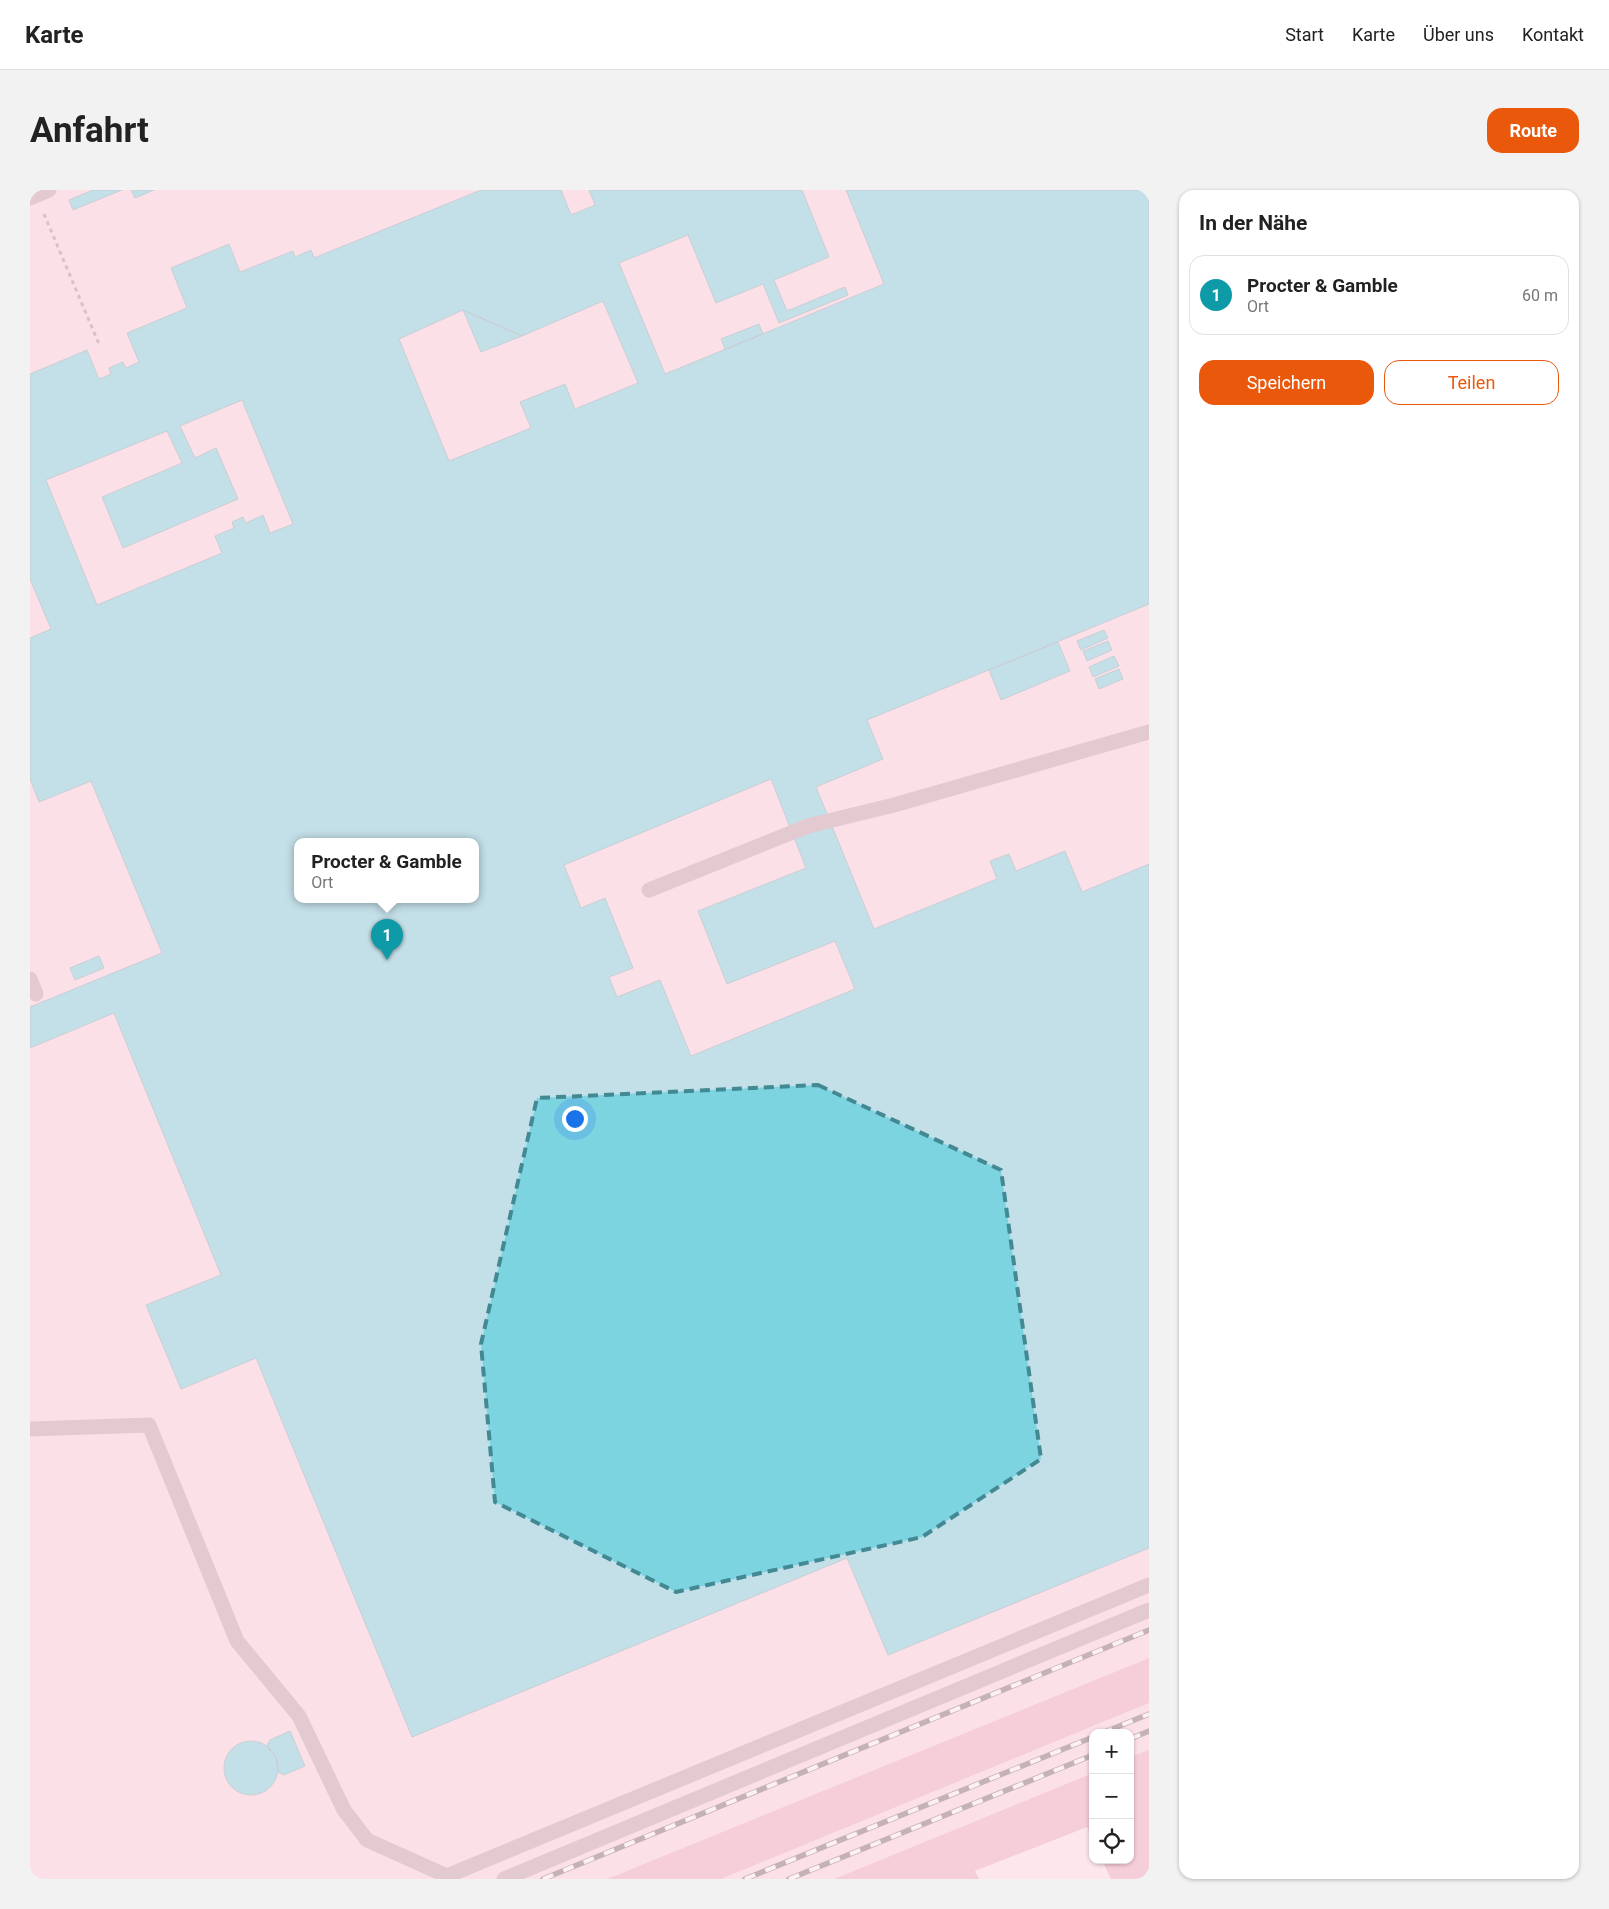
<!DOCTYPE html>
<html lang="de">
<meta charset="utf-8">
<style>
body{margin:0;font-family:Roboto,sans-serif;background:#f2f2f2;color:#222}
.controls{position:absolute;right:15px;bottom:15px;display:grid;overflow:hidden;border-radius:10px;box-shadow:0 1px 4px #0004}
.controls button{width:45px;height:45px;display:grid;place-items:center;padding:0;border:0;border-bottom:1px solid #e0e0e0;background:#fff;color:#222;font:25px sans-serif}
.you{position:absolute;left:544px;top:928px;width:18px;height:18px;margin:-12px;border:4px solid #fff;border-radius:50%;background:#1a73e8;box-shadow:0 0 0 8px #1a73e833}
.badge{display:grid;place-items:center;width:32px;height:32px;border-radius:50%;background:#ea580c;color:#fff;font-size:16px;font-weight:700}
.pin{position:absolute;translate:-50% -41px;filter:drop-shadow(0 1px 2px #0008)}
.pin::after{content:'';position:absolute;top:26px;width:18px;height:15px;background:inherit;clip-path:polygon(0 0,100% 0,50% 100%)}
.popup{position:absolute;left:264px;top:648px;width:185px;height:65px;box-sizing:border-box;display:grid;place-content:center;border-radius:10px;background:#fff;filter:drop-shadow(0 1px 4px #0005);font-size:16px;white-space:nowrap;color:#767676}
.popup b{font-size:19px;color:#222}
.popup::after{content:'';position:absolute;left:50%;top:100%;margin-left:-10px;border:10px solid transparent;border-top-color:#fff}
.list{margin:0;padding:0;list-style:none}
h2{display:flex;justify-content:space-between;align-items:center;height:65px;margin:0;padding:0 20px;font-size:21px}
h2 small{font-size:16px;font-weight:400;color:#767676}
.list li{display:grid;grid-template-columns:32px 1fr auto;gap:15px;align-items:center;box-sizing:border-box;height:80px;margin:0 10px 10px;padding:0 10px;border:1px solid #e0e0e0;border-radius:15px}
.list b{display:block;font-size:19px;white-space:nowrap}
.list p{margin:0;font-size:16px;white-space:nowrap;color:#767676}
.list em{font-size:16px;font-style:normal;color:#767676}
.actions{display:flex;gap:10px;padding:15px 20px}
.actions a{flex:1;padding:11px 0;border:1px solid #ea580c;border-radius:15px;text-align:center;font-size:18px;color:#ea580c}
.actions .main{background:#ea580c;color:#fff}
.icon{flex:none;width:28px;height:28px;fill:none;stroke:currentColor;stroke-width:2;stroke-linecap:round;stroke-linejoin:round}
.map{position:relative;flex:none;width:1119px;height:1689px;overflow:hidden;border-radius:15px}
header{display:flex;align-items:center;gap:30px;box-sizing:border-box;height:70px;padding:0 25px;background:#fff;border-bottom:1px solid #e0e0e0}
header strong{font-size:24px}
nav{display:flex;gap:28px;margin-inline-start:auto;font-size:18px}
.intro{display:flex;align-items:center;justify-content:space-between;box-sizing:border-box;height:120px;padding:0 30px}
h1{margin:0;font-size:35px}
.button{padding:12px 22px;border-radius:15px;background:#ea580c;color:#fff;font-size:18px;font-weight:700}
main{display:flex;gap:30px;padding:0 30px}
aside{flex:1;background:#fff;border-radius:15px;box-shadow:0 1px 4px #0004}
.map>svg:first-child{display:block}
.built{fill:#fbd8e1;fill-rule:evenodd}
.green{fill:#ebafc1}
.building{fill:#7dd4e1;stroke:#8ab0b6;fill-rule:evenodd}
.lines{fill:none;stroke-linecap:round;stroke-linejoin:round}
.path{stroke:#a8969b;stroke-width:3;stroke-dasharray:4 4;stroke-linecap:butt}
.minor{stroke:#c4a5ae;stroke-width:15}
.rail-casing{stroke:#817176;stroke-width:5.5}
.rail{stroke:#fbfbfb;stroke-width:4;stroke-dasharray:11;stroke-linecap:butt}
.marked{fill:none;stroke:#438993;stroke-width:4;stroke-dasharray:10 6;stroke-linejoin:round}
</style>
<header>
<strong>Karte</strong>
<nav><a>Start</a><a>Karte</a><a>Über uns</a><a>Kontakt</a></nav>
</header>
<div class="intro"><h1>Anfahrt</h1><a class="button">Route</a></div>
<main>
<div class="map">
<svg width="1119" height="1689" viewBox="0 0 1119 1689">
<rect width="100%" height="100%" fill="#fde7ed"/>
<path class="built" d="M0,0h1119v1468l-542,221h-577zM268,651h178v58h-178z
M1119,1513v47l-19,7v-24h-37v40l-259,106h-113z"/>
<path class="green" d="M1119,1468v45l-428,176h-114z
M1119,1560v129h-38l-9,-19h28v-103z
M1063,1583v67l-6,-13 -112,44 4,8h-145z"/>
<path class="building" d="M63,0h29l-49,20 -4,-10z
M101,0h23l-19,8z
M451,0h80l10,25 24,-10 -6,-15h213l27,67 -55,23 13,31 58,-24 3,8 -69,28 -16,-39 -47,19 -28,-68 -69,28 46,111 219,-90 -38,-94h303v414l-282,116 16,39 -67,28 58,142 123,-50 -7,-18 19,-7 7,17 49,-20 17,41 67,-28v684l-261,107 -41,-97 -435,179 -156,-379 -75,31 -35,-84 75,-30 -107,-262 -84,35v-41l132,-54 -71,-172 -52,21 -9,-23v-141l21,-9 -21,-50v-205l57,-24 12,29 12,-5 -2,-6 14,-6 3,6 13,-6 -12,-29 60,-25 -16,-40 58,-24 11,28 53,-21 2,6 16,-7 3,8zM573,111l35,82 -63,26 -10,-25 -45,18 11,26 -82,33 -50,-122 64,-29 59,26zM212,210l51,124 -23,9 -7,-18 -17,8 -3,-6 -11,5 2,6 -19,8 7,17 -125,52 -51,-125 121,-49 15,32 -80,34 21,51 115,-49 -22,-51 -21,10 -15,-32zM741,589l35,89 -108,43 29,73 108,-43 20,48 -164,67 -31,-76 -43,17 -8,-20 24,-9 -28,-70 -24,10 -17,-43zM268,651h178v58h-178z
M433,120l59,26 -41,16z
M729,134l4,10 -38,15 -4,-10z
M1074,440l4,8 -27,12 -4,-9z
M1078,451l4,9 -25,11 -4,-10z
M1028,452l12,29 -69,29 -12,-30z
M1084,466l5,10 -26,11 -4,-10z
M1089,479l4,10 -24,10 -4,-10z
M69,766l5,12 -29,12 -5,-12z
M260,1541l15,35 -21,9 -6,-3 -2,-14 -9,-12 3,-6z
M194 1578a27 27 0 1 1 54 0a27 27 0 1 1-54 0Z"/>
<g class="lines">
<path class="path" d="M14,24l55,130"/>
<path class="minor" d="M0,8l19,-8
M619,700l159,-64 86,-21 255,-73
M0,789l6,15
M0,1239l119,-4 88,216 62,75 45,94 23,30 80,36 702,-291
M474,1689l645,-269"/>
<defs>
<path id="rail" d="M1072,1543l47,-19
M1100,1549l19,-8
M513,1689l606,-249
M715,1689l348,-142
M759,1689l304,-124"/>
</defs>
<use href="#rail" class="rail-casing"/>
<use href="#rail" class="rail"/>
</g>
<path d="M0 0H1119V1689H0ZM788,895l183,85 40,289 -119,78 -246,55 -181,-90 -14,-158 56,-246z" fill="#fde7ed" fill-opacity=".55" fill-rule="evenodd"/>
<path class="marked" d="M788,895l183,85 40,289 -119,78 -246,55 -181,-90 -14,-158 56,-246z"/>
</svg>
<div class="controls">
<button>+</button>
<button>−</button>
<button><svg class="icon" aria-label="locate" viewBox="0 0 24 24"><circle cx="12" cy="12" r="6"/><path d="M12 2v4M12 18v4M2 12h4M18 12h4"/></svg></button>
</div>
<div class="you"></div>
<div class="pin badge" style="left:357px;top:770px;background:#0f9aa8">1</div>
<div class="popup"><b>Procter &amp; Gamble</b>Ort</div>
</div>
<aside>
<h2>In der Nähe<small></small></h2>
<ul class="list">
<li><span class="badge" style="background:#0f9aa8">1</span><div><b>Procter &amp; Gamble</b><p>Ort</p></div><em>60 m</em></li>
</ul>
<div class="actions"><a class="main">Speichern</a><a>Teilen</a></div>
</aside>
</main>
